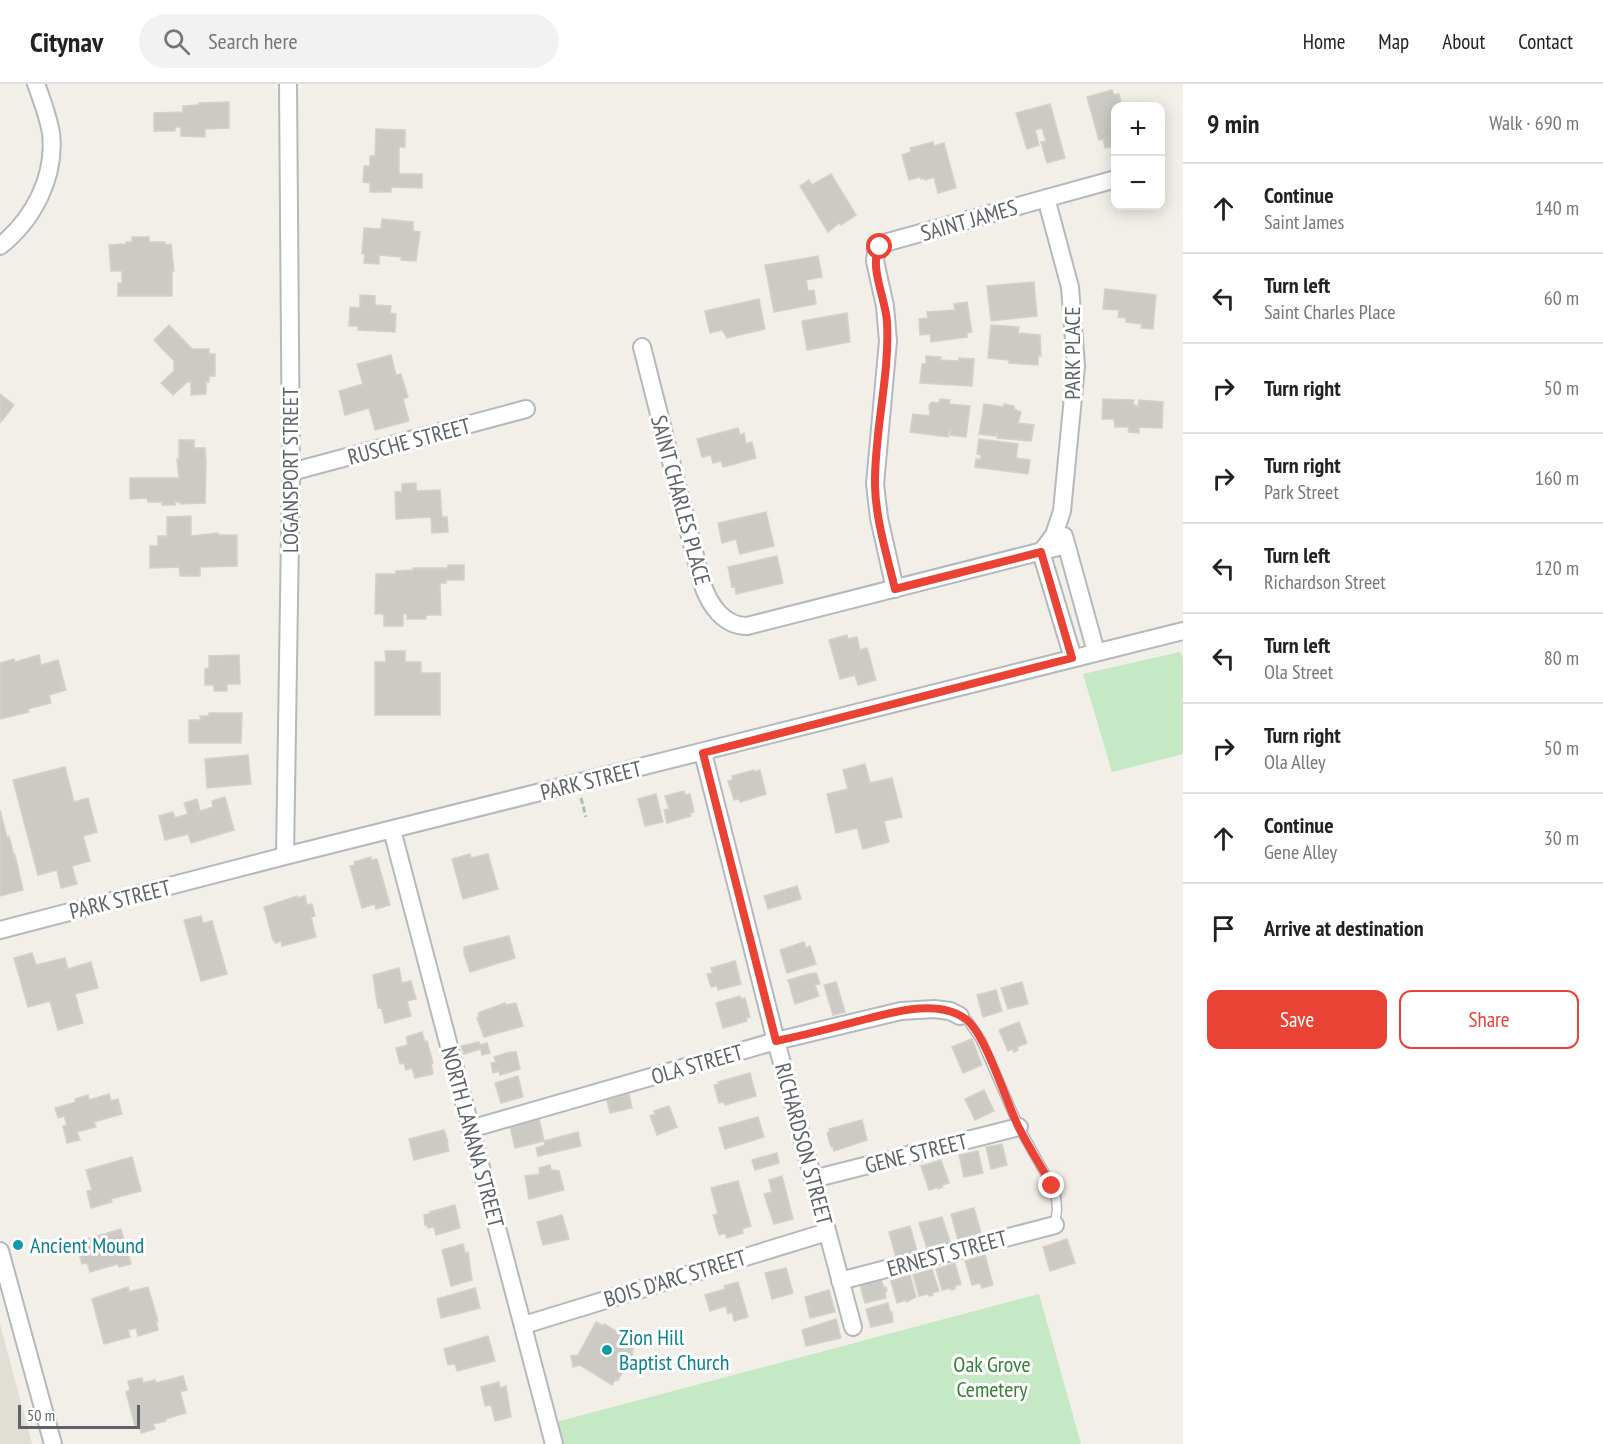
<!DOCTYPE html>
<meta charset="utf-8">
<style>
body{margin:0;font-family:"PT Sans Narrow",sans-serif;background:#f2f2f2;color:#222}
.controls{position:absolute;right:18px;top:18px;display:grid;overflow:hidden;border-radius:12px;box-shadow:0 3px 15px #0003}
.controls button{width:54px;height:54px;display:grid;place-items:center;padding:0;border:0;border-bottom:2px solid #e0e0e0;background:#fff;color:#222;font:30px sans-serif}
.scale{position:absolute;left:18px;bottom:15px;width:122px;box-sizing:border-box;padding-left:6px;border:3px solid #5f6368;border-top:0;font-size:16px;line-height:21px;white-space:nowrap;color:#5f6368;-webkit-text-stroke:4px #fff;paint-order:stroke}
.stop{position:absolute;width:18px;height:18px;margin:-14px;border:4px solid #ea4335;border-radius:50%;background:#fff}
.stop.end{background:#ea4335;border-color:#fff;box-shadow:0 2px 6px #0008}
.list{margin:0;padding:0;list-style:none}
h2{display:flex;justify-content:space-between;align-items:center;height:78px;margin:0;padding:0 24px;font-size:26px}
h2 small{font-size:20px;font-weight:400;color:#767676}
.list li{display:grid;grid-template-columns:39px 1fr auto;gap:18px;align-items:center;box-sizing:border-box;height:90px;padding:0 24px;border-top:2px solid #e0e0e0}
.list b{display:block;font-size:22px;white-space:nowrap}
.list p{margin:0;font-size:20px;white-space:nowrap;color:#767676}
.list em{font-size:20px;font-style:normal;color:#767676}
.actions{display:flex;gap:12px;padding:18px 24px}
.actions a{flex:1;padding:14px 0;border:2px solid #ea4335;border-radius:12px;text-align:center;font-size:21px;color:#ea4335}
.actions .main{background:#ea4335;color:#fff}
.icon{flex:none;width:33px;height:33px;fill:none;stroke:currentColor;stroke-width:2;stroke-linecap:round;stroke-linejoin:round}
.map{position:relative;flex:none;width:1183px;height:1360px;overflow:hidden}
header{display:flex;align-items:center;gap:36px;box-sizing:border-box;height:84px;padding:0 30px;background:#fff;border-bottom:2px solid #e0e0e0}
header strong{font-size:28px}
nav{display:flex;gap:33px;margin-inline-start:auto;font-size:21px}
.search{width:420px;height:54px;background:#f2f2f2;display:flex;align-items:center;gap:15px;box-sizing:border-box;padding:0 21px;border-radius:33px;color:#767676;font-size:22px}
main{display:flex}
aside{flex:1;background:#fff}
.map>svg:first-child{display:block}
.education{fill:#e1ded6}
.green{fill:#c5e8c5}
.building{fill:#cccac5;stroke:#d6d1c6;stroke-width:1.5}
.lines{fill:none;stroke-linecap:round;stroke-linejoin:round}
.lane-casing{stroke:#b5b8bc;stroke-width:11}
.street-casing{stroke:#b5b8bc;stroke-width:20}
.path{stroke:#9cc7a9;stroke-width:3;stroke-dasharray:6 3;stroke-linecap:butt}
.lane{stroke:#fff;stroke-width:8}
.street{stroke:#fff;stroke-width:16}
.route{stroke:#ea4335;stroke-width:8}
.culture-dot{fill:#0f9aa8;stroke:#fff;stroke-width:2}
.labels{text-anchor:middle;stroke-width:6;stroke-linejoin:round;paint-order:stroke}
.street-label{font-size:22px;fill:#5f6368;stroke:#fff}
.culture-label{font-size:22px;fill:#0d838f;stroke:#fff;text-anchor:start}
.park-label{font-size:22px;fill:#348238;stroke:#fff}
</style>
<header>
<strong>Citynav</strong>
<div class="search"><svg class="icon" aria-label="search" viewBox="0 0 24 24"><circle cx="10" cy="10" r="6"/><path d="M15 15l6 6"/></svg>Search here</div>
<nav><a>Home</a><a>Map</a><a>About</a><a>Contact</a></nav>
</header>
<main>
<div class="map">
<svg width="1183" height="1360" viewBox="0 0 1183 1360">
<rect width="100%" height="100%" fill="#f1efe8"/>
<path class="education" d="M0,1240l32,120h-32z"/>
<path class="green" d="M1180,568l3,6v96l-71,18 -29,-98z
M1039,1210l42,150h-519l-6,-22z"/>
<path class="building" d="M1112,6l2,5 5,-1 3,12h-6v40l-11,2 -2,-9 -4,1 -12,-43z
M229,18v26l-24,1v8l-24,-1v-9h-6v4h-21v-18l29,-1v-6l16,-1v-2z
M1050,20l15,54 -18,5 -6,-21 5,-1 -4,-13 -7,2 4,15 -12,4 -11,-36z
M376,45l29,1v17h-6v27h23v14l-31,-1v5h-21v-9l-7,-1 1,-16h6v-10h5z
M933,58l1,4 10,-3 12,45 -18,5 -4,-16 -9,3v-2l-4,1 -1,-2 -11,3 -7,-25 9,-3 -1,-4z
M831,90l25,41 -15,10 -2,-2 -11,9 -28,-46 9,-6 3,5z
M382,135l31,3v9l7,1 -4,29 -15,-1v-3l-22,-2v9l-15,-1 1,-9h-3l2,-26 17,1z
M132,153h17v5h16v3l6,-1 3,27h-2v25h-54v-13h4v-12h-11l-2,-26 17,-1v-2h6z
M818,172l4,21 -16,3 2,11 6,-1 2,14 -42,8 -9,-47z
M1034,198l3,34 -46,5 -4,-35z
M1105,205l51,6 -3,34 -12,-1 1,-4 -16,-2v-4l-8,-1 1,-7 -16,-1z
M360,211l15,1v9l16,1 -1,7 6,1 -1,18 -37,-2v-4h-9l1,-19 10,1z
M759,215l6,30 -38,9 -5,-8 -12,3 -5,-22z
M967,218l5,30 -5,1v4l-36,5 -1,-8 -10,1 -1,-16 9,-1 -1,-6 28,-2 -1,-6z
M847,229l3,29 -43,8 -5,-29z
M169,241l23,24h17v5h6v22h-6v6h-3v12l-15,1v-13h-4l-14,13 -12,-12 13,-12v-10l-20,-21z
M991,241l28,2 -1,6 22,2 1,21h-3v9l-29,-2v-3l-21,-2z
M391,271l5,20 5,-1 7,23 -5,2 6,22 -34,9 -6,-22 -24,7 -6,-24 24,-7 -6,-20z
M926,272l15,1 -1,3 19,1v-3l15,1 -2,27 -52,-3 2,-19h4z
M0,310l14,11 -13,17h-1z
M940,315l10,1 -1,4 21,2 -4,31 -16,-2 1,-4h-2l-1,6 -38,-5 3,-18 17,2 -1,-11 3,-3 7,1z
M1103,315l31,1 -1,4 5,3 1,-7 24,2 -1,26 -23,-1v6l-11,-1 1,-5h-14l-1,-8h-12z
M984,320l20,3v-3l10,2v3l7,3 -3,11 16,2 -3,16 -34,-3v-6h-1l-1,4 -16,-2z
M738,344l2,7 4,-2 2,11 6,-2 4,16 -33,9 -2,-6 -8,2 -2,-8 -9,2 -5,-18z
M979,355l39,5 -2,14 14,2 -2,14 -53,-7 1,-8h5v-4l-4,-1z
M179,356h15v8h11l1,14 -1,41 -25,1v-2h-5v3h-13v-3h-14l-1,-4 -17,1v-21h49l-2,-19h2z
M416,399v8l24,-1 2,27h5l1,15 -16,1 -1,-16 -35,2 -1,-27h7v-8z
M766,428l8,34 -34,8 -4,-15 -14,4 -4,-20z
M191,432v20l27,-3v2h19v31l-37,1v9h-20l-1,-9 -29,1v-22h8v-10h9v-19z
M777,472l6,27 -47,11 -1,-8 -3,1 -4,-20z
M448,481h16v15h-18v3h-6l1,32h-15v4h-19v-5h-4v12h-19v-12h-9l1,-40h20v-3l17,-1v-2h35z
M847,551l1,4 9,-2 3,13 7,-2 9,32 -18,5 -3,-10 -15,4 -11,-39z
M385,567h20v11h16v11h19v42h-65v-53h11z
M39,571l2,10 17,-5 8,30 -17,5 2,8 -23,6 1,3 -29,7v-56l14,-4 1,3z
M239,571l1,29h-13v7h-13v-6h-9v-16l4,-1v-12z
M209,629h33l-1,30h-52v-23h12l-1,-4h9z
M248,671l3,29 -44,4 -2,-29z
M865,680l5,19 22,-5 10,39 -18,4 5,21 -26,7 -6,-21 -21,5 -9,-39 21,-5 -5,-19z
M65,683l9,35 14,-4 9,34 -14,4 7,25 -18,5 5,18 -16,4 -4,-18 -19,5 -25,-95z
M754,686l1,2 5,-2 6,24 -26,8 -1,-3 -5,1 -6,-19 5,-1 -1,-4z
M684,707l1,4 5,-1 4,18 -4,1 1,3 -24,7 -3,-13 5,-1 -4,-13z
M656,710l7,28 -18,4 -7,-27z
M225,713l9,33 -43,13 -3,-9 -23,6 -6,-24 14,-4 2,6 13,-4 -4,-11 13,-4 3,12 13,-4 -1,-6z
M0,726l7,27 2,-1 5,20 1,-1 8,35 -23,6z
M470,770l1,4 17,-4 10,35 -35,10 -11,-40z
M371,773v3l6,-1 13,46 -14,4 -1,-5 -13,4 -12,-42 5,-1 -1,-3z
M797,802l4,13 -33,10 -4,-13z
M297,812v2l8,-2 2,9 5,-1 3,12 -4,1 5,20 -34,9 -1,-5 -5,2 -3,-3 -9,-33z
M201,832l2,7 9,-2 15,53 -26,7 -17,-61z
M509,852l6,22 -45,14 -6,-18v-7z
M804,858l2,6 4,-2 6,18 -29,9 -7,-23z
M32,869l4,12 29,-7 3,11 23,-7 7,26 -23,6 8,29 -25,7 -8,-29 -22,6 -14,-49z
M735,877l6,23 -23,6 -1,-4 -6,1 -4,-13 6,-1 -2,-5z
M399,884l3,15 9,-2 5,18 -9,2 4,15 -26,7 -4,-16 -3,1 -5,-33z
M812,889v1l4,-1 4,11 -5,1 4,11 -24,8 -7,-24z
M836,898l9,30 -12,3 -9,-30z
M1022,898l6,22 -20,5 -7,-21z
M996,906l6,21 -19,6 -6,-22z
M740,912l1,3 4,-1 5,19 -4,1 1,3 -24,7 -7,-25z
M505,919l1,2 10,-2 7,23 -39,11 -7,-19 2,-1 -1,-4z
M1019,938l8,21 -10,4 1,3 -4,2 -1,-3 -5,2 -9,-21z
M422,948l3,10 2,-1 6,22 -2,1 2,10 -18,4 -3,-10 -6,2 -2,-7 -4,1 -4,-16 12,-3 -2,-8z
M972,955l10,26 -19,8 -11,-26z
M479,958l1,3 7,-2 3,10 -8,2 -1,-6 -17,5 -3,-8z
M510,968h6l4,17 -20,6 -1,-4 -6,2 -2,-10 5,-1 -2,-5z
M750,989l6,23 -31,9 -1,-3 -5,1 -5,-18 5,-1 -1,-2z
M518,992l5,21 -22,6 -6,-20z
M984,1006l10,21 -19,9 -10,-21z
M109,1010l2,7 7,-2 4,15 -28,8 2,5 -19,5 3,8 -13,3 -4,-17 4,-1 -3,-9 -6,2 -3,-10 21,-6 -1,-3 13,-4 1,5z
M629,1010l3,14 -22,5 -3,-13z
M669,1022l8,21 -20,8 -7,-19 5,-2 -1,-3z
M758,1033l6,20 -39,12 -6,-21z
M539,1035l5,22 -29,7 -5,-22z
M862,1036l5,20 -33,11 -1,-5 -2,1 -4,-14 3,-1 -1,-3z
M444,1046l4,12 -1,1 2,8 -35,9 -5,-21z
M578,1048l3,14 -43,10 -2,-8 9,-3 -1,-4z
M1002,1060l5,21 -16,4 -5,-22z
M978,1067l5,22 -19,4 -5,-22z
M777,1069l2,10 -24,7 -3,-10z
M132,1073l9,34 -30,8 1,3 -21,6 -4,-17 5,-1 -6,-20z
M941,1076l8,23 -7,2 1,2 -5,2v-2l-9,3 -8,-24z
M550,1081l1,5 8,1 5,19 -35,9 -4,-23 15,-2 -1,-6z
M782,1092l11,43 -19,5 -10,-30 8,-2 -3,-12z
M738,1097l13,45 -9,3 1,4 -16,5 -2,-5 -6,2 -6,-20 5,-1 -7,-26z
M455,1121l5,23 -24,7 -2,-8 -6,1 -1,-4 -2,1 -1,-10 7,-2 -1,-1z
M974,1124l7,25 -23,7 -7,-26z
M562,1131l7,24 -26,6 -6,-23z
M942,1133l8,25 -23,6 -8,-25z
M910,1142l7,25 -21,6 -7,-25z
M121,1145l10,35 -12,3 -1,-3 -28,8 -3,-9 -5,1 -3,-10 8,-2 -3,-12z
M1067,1155l8,24 -25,8 -7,-24z
M463,1160l2,9 3,-1 4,28 -21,6 -9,-36z
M985,1171l8,30 -11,3 -2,-5 -8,2 -7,-24z
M955,1179l6,21 -6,2v3l-4,1v-2l-9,2 -6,-21z
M786,1184l7,25 -21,6 -7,-26z
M932,1185l7,22 -7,2 1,2 -4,1 -1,-2 -9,2 -6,-21z
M910,1191l6,22 -10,5v-2l-9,3 -6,-22z
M881,1195l3,9 2,-1 1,4 -2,1 1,6 -21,5 -5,-18z
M738,1198l10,35 -14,4 -2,-9 -4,2 -2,-8 -16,5 -5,-16 20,-6 -1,-3z
M128,1203l1,5 19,-5 10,34h-2l2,9 -20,6 -2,-8 -8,2 2,7 -26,7 -12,-45z
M475,1204l5,20 -39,10 -4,-19z
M829,1206l6,22 -25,6 -5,-21z
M888,1219l2,9h2l1,10 -22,5 -5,-18z
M836,1235l5,19 -35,8 -4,-16z
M596,1238l7,4 1,-2 24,14 5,8 -1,10 -14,24 -2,-1 -4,6 -32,-20 -7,2 -1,-6 -1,-5 7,-1z
M488,1252l7,25 -38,10 -2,-7 -7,1 -4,-16z
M183,1292l4,14 -7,2 6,21 -21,6 1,2 -13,3 2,5 -14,4 -2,-8 -4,1 -9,-34 4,-2 -2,-9 14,-3 1,5 12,-3 1,3z
M499,1298l1,6 6,-2 5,31 -16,4 -4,-16 -6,1 -4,-19z"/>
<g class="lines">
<defs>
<path id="lane" d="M960,932l8,5 13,19 38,87 33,59 4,11 1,12 -2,16"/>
<path id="street" d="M1046,114l24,89 6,79 -14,145 -8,24 -13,17 32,106
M0,162c33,-26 56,-69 51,-113 -3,-17 -9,-33 -15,-49
M642,263l60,236c7,21 21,43 45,43l319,-81
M291,388l235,-63
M1064,452l32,116
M895,505l-16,-71 -4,-34 13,-143 -3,-35 -10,-45 1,-8 4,-6 8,-5 228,-63
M703,669l73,288 77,286
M392,746l162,614
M285,772l6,-384 -3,-388
M0,846l285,-74 898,-225
M470,1045l306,-88 125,-30 33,-2 16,2 10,5
M813,1095l206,-52
M0,1167l53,193
M840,1197l215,-56
M524,1241l303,-93"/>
</defs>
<use href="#lane" class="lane-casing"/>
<use href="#street" class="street-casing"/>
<path class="path" d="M581,714l5,19"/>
<use href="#lane" class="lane"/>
<use href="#street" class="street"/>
</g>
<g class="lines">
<path class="route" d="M880,163c-12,17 6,53 7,75 3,54 -13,109 -12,164 1,35 12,69 20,103l146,-37 31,106 -369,95 73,288c24,-5 48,-11 71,-17 34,-8 89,-29 120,-4 19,16 39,81 51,106 10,20 23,40 34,60"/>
</g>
<g class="culture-dot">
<circle cx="18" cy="1161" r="6"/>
<circle cx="607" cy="1266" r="6"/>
</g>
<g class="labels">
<g class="street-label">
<text transform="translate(969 136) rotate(-16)" y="8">SAINT JAMES</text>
<text transform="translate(1072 269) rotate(-90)" y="8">PARK PLACE</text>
<text transform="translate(409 357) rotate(-15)" y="8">RUSCHE STREET</text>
<text transform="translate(290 386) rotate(-90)" y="8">LOGANSPORT STREET</text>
<text transform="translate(681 416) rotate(75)" y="8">SAINT CHARLES PLACE</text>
<text transform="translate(591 696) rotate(-14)" y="8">PARK STREET</text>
<text transform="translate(120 815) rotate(-14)" y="8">PARK STREET</text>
<text transform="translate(697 980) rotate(-16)" y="8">OLA STREET</text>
<text transform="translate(473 1053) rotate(75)" y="8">NORTH LANANA STREET</text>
<text transform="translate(804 1060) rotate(75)" y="8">RICHARDSON STREET</text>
<text transform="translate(916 1069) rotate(-14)" y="8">GENE STREET</text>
<text transform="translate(947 1169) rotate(-15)" y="8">ERNEST STREET</text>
<text transform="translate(675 1194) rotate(-17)" y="8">BOIS D'ARC STREET</text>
</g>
<g class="culture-label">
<text x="30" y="1169">Ancient Mound</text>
<text x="619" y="1261">Zion Hill<tspan x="619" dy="25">Baptist Church</tspan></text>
</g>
<g class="park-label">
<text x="992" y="1288">Oak Grove<tspan x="992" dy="25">Cemetery</tspan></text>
</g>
</g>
</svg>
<div class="controls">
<button>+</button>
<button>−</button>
</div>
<div class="scale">50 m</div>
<div class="stop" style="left:880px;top:163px"></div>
<div class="stop end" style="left:1052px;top:1102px"></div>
</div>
<aside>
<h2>9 min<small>Walk · 690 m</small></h2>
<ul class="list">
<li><svg class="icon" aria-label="ahead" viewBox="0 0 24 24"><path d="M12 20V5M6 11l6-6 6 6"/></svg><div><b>Continue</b><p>Saint James</p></div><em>140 m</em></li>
<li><svg class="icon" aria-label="left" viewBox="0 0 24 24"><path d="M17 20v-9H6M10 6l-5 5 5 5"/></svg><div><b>Turn left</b><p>Saint Charles Place</p></div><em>60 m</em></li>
<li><svg class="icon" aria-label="right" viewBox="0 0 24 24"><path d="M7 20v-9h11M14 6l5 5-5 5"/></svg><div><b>Turn right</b></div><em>50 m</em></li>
<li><svg class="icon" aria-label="right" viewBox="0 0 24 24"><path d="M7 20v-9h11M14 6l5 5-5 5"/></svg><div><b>Turn right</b><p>Park Street</p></div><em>160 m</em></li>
<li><svg class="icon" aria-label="left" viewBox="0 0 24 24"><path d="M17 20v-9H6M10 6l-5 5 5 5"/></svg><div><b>Turn left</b><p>Richardson Street</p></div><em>120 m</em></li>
<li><svg class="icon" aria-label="left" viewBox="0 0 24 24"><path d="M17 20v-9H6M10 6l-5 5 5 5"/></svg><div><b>Turn left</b><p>Ola Street</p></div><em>80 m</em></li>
<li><svg class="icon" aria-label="right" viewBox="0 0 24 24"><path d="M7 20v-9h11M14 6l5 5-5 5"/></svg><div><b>Turn right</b><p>Ola Alley</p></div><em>50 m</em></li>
<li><svg class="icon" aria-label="ahead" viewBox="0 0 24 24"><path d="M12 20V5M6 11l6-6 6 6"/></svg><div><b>Continue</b><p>Gene Alley</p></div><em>30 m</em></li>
<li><svg class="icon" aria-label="arrive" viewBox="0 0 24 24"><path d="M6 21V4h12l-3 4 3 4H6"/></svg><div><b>Arrive at destination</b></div></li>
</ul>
<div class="actions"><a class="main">Save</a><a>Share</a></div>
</aside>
</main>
